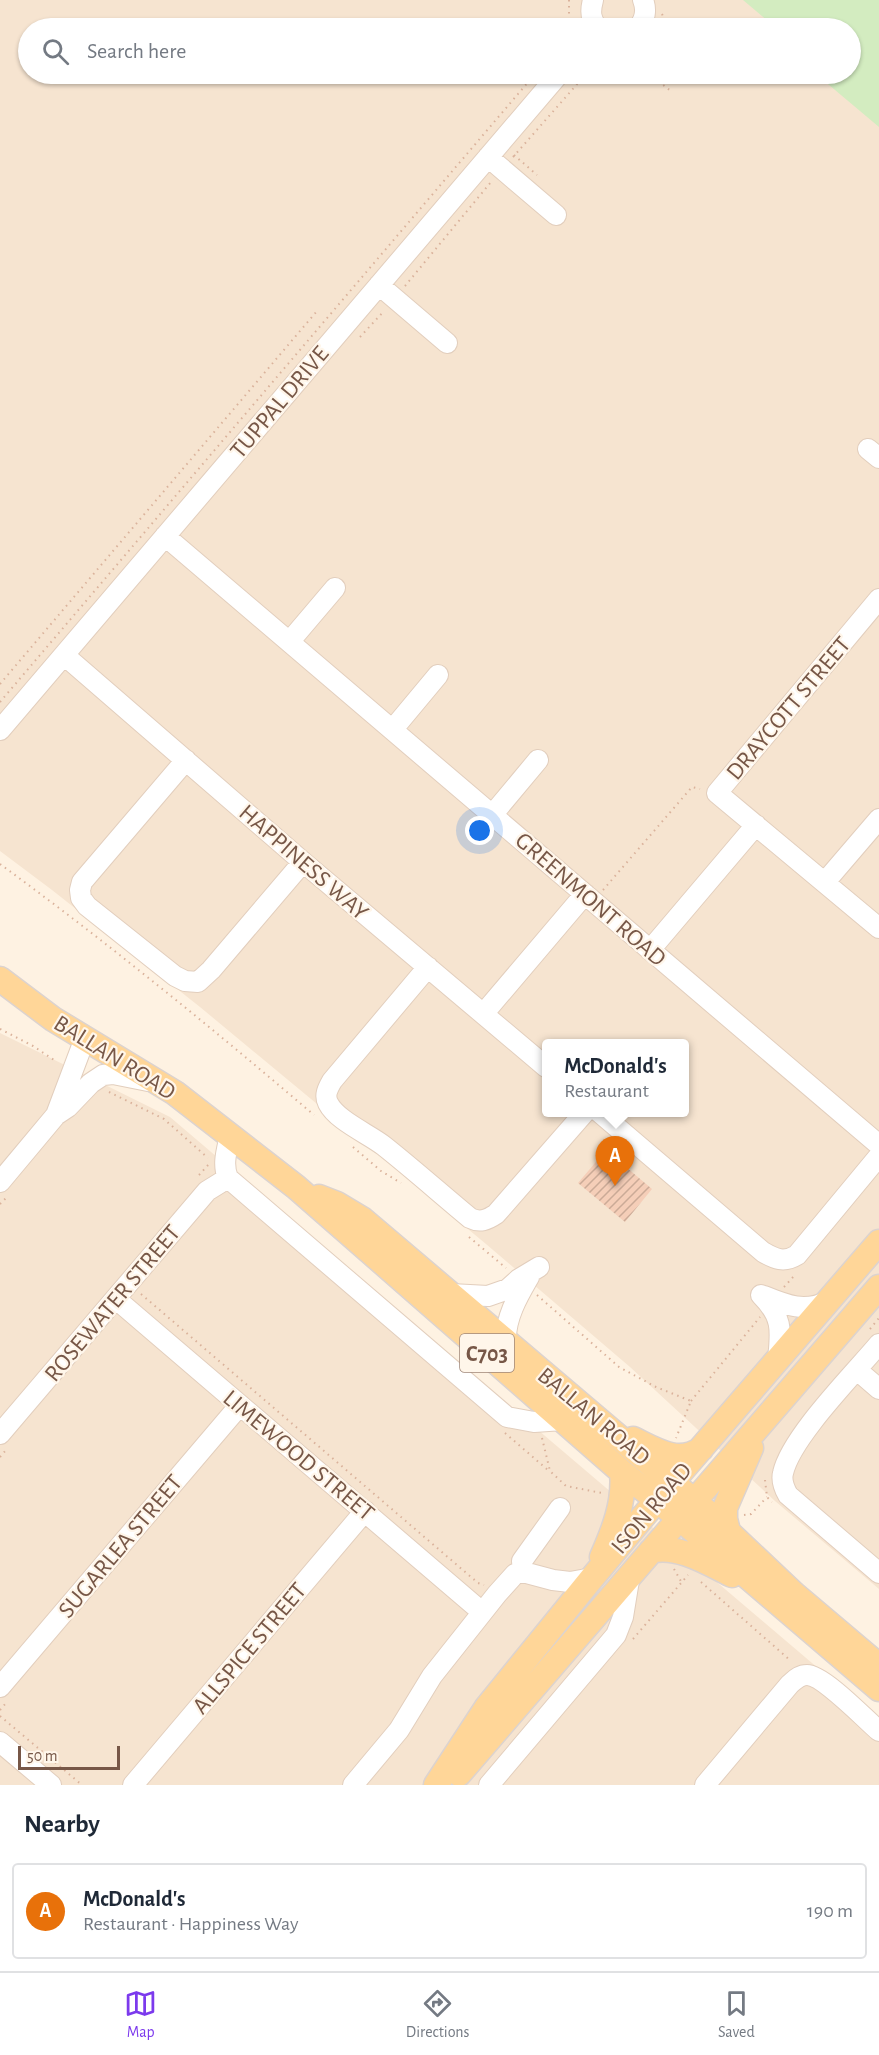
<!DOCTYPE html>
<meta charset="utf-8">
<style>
body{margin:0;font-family:"Alegreya Sans",sans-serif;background:#f2f2f3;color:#1f2937}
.scale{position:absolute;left:18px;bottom:15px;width:102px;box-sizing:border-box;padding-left:6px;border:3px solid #775747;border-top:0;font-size:16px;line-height:21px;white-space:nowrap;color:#775747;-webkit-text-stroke:4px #fff6ea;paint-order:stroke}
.you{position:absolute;left:480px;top:831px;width:21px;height:21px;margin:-15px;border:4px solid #fff;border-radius:50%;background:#1a73e8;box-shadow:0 0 0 9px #1a73e833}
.badge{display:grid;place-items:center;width:39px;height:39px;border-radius:50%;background:#7c3aed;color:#fff;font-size:20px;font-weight:700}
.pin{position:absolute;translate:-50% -50px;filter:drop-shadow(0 2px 3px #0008)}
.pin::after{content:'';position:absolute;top:32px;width:21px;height:18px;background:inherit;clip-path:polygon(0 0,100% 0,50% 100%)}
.popup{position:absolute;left:542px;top:1039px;width:147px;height:78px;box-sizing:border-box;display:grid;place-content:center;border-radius:6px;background:#fff;filter:drop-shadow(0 2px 4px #0005);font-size:20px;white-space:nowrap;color:#747a83}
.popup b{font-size:22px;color:#1f2937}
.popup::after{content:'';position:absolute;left:50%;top:100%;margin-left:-12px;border:12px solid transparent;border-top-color:#fff}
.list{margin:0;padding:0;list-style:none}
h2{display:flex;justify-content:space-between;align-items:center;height:78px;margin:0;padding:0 24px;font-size:26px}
h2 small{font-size:20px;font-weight:400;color:#747a83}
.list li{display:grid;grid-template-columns:39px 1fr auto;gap:18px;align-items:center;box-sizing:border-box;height:96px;margin:0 12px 12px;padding:0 12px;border:2px solid #e0e1e3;border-radius:6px}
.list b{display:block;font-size:22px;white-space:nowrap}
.list p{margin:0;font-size:20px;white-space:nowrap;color:#747a83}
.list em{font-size:20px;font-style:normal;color:#747a83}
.icon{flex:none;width:33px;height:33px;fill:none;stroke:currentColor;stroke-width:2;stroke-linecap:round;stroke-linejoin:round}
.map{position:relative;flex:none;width:879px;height:1785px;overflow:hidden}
.search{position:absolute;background:#fff;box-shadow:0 2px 4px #0004;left:18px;right:18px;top:18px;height:66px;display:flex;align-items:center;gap:15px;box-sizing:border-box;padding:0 21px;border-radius:33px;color:#747a83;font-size:22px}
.sheet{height:186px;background:#fff}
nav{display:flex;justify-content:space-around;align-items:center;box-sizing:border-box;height:84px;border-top:2px solid #e0e1e3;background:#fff;font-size:16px;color:#747a83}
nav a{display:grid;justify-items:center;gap:3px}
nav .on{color:#7c3aed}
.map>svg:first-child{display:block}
.residential{fill:#f6e4d0;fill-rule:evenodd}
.grass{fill:#d3ecc0}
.building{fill:url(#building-hatch)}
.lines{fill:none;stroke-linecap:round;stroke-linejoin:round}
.minor-casing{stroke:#e2cebd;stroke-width:22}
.major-casing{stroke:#dcd3cf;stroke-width:27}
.path{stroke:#dab29b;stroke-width:2;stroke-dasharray:1.5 4.5;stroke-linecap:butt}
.minor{stroke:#fff;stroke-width:20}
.major{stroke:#ffd698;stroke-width:24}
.labels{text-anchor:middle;stroke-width:4.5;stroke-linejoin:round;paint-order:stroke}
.shield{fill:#fff6ea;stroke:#a08778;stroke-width:1.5}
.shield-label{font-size:22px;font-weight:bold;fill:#775747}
.street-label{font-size:24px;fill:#775747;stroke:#fff6ea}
</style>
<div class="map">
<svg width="879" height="1785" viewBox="0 0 879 1785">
<defs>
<pattern id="building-hatch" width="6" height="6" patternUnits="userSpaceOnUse" patternTransform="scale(1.5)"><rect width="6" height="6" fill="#f5ceb8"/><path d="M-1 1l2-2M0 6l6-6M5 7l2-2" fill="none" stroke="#cbaa97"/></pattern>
</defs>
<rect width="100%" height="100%" fill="#fef2e2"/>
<path class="residential" d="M0,0h879v1589l-104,-88 -145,-134 -144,-123 -286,-237 -148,-117 -52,-39zM28,28h822v46h-822zM546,1044h138v68h-138z
M0,1033l170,84 709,603v65h-879z"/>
<path class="grass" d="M743,0h136v127l-63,-53h34v-46h-74z"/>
<path class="building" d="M606,1150l46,39 -27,33 -47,-39z"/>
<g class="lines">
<defs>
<path id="minor" d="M593,0c-3,11 -3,20 5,28
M638,28c7,-8 9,-18 5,-28
M488,157l68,58
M379,285l68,58
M868,449l11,9
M165,536l714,609
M879,599l-162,194 162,135
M290,641l45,-53
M64,655l239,207 243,205
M393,729l45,-54
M0,730l559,-656
M186,760l-104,122 -2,8 1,8 6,8 88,70 10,5 13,1 13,-12 92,-108
M493,814l45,-54
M825,882l54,-63
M650,950l106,-125
M428,967l-96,114c-4,7 -8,14 -4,22 9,18 41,31 56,43 29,23 57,48 86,72 10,5 17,2 26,-4l89,-102
M484,1013l101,-119
M599,1112l164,140c12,7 21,11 34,3l82,-99
M56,1115l29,-77
M230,1135c-3,15 -8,29 -2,43l279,239 27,5 29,-2
M0,1182l56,-67 12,-8 23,-24 12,-8 10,-1 35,7
M451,1294l37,2 20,-7 11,-10 20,-12
M761,1295c22,22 20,35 17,65
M764,1296c22,9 41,17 64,5
M116,1299l366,313
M506,1341c-1,-23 12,-45 23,-64
M879,1344c-25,30 -88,93 -96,129 -2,8 1,15 5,22l91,78
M857,1370l22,19
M0,1434l207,-243 21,-13
M523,1572l-1,-11 38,-53
M0,1687l240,-282
M0,1742l51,43
M133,1785l232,-274
M353,1785l46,-55 33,-54 65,-82 18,-20 8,-2 30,8 17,2 22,-4
M489,1785l127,-150 7,-18 7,-43
M705,1785l85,-101c5,-4 9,-9 17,-9 16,0 58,44 72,56"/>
<path id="major" d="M0,979l53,40 122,74 121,94 326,285 57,46 200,171
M319,1197l18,7 25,15 345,293 87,82 85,72
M633,1439c23,11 45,26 68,10
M728,1531l-3,-12v-11l26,-60
M651,1551c26,-7 57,12 81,24
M602,1557c12,-27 23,-55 20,-85
M459,1774l420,-487
M436,1785l51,-78 105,-129 80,-96 207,-240"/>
</defs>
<use href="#minor" class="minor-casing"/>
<use href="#major" class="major-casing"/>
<path class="path" d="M569,0v20l2,8
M662,14l6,14
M660,28l5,-7
M649,74l22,17
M514,155l23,20
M513,157l73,-83
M405,286l86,-104
M360,337l24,-26
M0,684l317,-373
M0,702l535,-628
M0,864c108,79 212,164 314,251
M603,890l89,-103 8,2
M0,1029l33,17 24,16
M109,1092l55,27 44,39
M353,1147l28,24 20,12
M199,1175l10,-11
M0,1204l6,-6
M469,1237l37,31
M784,1287l10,-11
M141,1294l337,289 6,2
M537,1295l82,72 37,20 35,14 -15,37
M870,1329l9,-11
M691,1401l69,-84
M505,1433l44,38
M542,1438l8,33 16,15 36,7
M0,1457l6,-7
M765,1480l2,17 5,5
M744,1515l7,-1 16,-17
M674,1569l8,14
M701,1582l90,79
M633,1639l55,-64
M0,1710l6,-7
M0,1716l82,69"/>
<use href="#minor" class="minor"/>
<use href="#major" class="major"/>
</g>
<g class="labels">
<rect class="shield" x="460" y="1334" width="54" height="38" rx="4.5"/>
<g class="shield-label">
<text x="487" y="1361">C703</text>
</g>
<g class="street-label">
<text transform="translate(279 402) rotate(-50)" y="8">TUPPAL DRIVE</text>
<text transform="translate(788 708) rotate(-50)" y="8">DRAYCOTT STREET</text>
<text transform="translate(304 862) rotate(41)" y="8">HAPPINESS WAY</text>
<text transform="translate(591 899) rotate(41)" y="8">GREENMONT ROAD</text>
<text transform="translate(115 1057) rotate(32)" y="8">BALLAN ROAD</text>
<text transform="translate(112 1303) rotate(-50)" y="8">ROSEWATER STREET</text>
<text transform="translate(594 1416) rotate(40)" y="8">BALLAN ROAD</text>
<text transform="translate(299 1455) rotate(40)" y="8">LIMEWOOD STREET</text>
<text transform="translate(651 1508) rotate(-50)" y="8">ISON ROAD</text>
<text transform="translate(120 1546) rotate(-50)" y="8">SUGARLEA STREET</text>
<text transform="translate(249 1648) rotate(-50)" y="8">ALLSPICE STREET</text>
</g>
</g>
</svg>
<div class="scale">50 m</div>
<div class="you"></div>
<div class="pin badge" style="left:615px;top:1186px;background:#e8710a">A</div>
<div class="popup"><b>McDonald's</b>Restaurant</div>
<div class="search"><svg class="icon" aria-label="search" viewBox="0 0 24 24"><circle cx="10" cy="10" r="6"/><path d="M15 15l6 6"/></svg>Search here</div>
</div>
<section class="sheet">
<h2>Nearby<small></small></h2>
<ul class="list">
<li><span class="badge" style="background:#e8710a">A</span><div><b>McDonald's</b><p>Restaurant · Happiness Way</p></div><em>190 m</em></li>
</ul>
</section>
<nav>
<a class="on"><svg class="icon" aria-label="map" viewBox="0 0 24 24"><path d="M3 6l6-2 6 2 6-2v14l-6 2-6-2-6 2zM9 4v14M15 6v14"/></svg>Map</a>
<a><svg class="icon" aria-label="directions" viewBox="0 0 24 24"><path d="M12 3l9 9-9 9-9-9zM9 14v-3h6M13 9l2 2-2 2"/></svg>Directions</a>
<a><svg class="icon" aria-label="saved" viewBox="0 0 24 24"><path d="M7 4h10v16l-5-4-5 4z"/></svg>Saved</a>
</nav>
